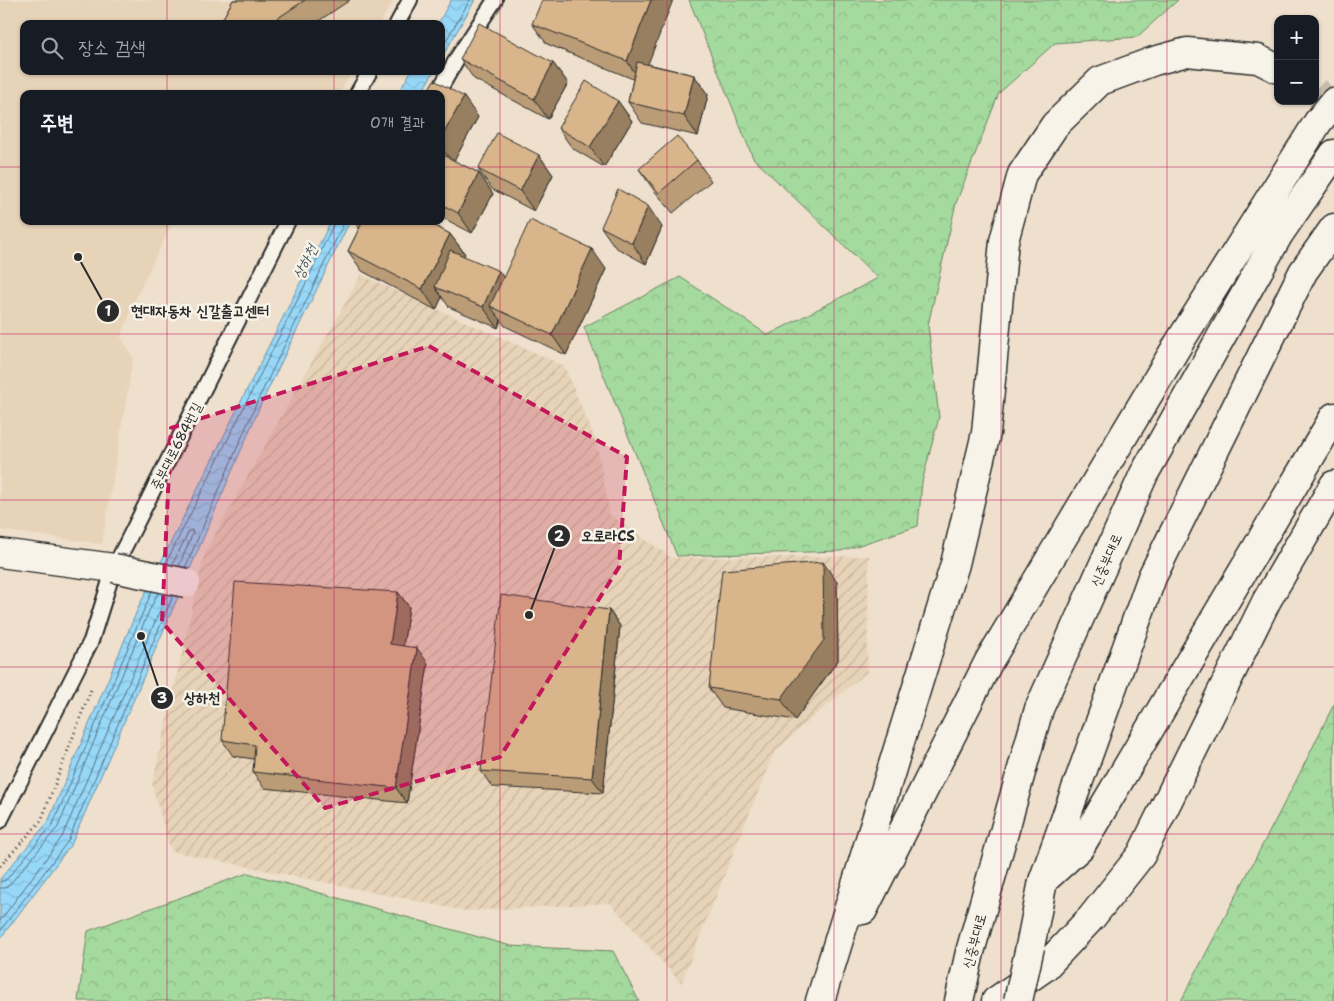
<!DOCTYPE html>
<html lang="ko">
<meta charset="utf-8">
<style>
body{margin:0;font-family:"Shantell Sans","Poor Story",sans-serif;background:#242831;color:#f1f3f6}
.controls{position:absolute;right:15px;top:15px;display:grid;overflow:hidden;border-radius:10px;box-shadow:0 1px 4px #0004}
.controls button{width:45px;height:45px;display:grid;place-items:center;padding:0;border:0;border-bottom:1px solid #363941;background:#171b24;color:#f1f3f6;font:25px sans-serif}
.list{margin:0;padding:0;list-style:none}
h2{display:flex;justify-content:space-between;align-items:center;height:65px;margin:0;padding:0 20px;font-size:21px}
h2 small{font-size:16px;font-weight:400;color:#9ea1a6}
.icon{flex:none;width:28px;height:28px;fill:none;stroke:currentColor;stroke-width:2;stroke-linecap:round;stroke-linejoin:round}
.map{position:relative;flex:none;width:1334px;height:1001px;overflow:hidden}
.search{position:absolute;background:#171b24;box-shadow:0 1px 4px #0004;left:20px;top:20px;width:425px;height:55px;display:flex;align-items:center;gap:12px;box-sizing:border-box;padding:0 18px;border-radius:10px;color:#9ea1a6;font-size:19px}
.panel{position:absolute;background:#171b24;box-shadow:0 1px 4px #0004;left:20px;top:90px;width:425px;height:135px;border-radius:10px}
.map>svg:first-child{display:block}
.built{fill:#e7d3b8}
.industrial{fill:url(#industrial-furrows)}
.forest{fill:url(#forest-crowns);stroke:#688264}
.water{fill:url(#water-waves);stroke:#6c93a7}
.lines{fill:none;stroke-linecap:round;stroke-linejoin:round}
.shore{stroke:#56707d;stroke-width:1}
.highway-tunnel{stroke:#c7bcac;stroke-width:28;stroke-dasharray:28 14;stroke-linecap:butt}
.lane-casing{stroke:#2b2b2b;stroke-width:18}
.street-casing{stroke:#2b2b2b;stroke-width:31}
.highway-casing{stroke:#2b2b2b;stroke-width:31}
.path{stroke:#2b2b2b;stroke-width:3;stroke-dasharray:1 4;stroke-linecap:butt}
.lane{stroke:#f7f3e8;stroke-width:14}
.street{stroke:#f7f3e8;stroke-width:28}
.highway{stroke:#f7f3e8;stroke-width:28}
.street-bridge-casing{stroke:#2b2b2b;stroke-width:31;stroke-linecap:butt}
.highway-bridge-casing{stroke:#2b2b2b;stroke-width:31;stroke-linecap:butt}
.street-bridge{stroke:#f7f3e8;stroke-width:28}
.highway-bridge{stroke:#f7f3e8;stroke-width:28}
.wall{fill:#ba9c77;stroke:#2b2b2b}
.shaded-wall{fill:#977f61;stroke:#2b2b2b}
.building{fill:#d8b58a;stroke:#2b2b2b}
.marked{fill:#c2185b;fill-opacity:0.2;stroke:#c2185b;stroke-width:4;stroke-dasharray:10 6;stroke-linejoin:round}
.grid{fill:none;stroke:#c2185b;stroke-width:1;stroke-opacity:0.55}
.labels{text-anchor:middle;stroke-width:5;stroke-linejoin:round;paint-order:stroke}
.street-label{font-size:14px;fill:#2b2b2b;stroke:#f7f3e8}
.water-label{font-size:15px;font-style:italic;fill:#46565e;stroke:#f7f3e8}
.leader{fill:none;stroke:#2b2b2b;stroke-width:2}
.callout-dot{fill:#2b2b2b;stroke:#f7f3e8;stroke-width:2}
.mark-label{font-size:15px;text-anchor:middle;font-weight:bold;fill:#fff}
.callout-label{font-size:15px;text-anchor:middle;font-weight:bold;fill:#2b2b2b;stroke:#f7f3e8;stroke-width:5;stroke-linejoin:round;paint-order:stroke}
</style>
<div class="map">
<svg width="1334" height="1001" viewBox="0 0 1334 1001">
<defs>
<pattern id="industrial-furrows" width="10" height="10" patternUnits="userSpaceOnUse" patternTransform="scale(1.25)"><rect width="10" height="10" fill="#e7d3b8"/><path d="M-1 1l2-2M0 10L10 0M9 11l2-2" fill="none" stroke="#c6b59e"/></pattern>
<pattern id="forest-crowns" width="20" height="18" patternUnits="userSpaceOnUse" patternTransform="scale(1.25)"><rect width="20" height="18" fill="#a4da9d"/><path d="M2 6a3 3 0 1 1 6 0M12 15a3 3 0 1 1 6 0" fill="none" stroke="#8dbb87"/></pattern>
<pattern id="water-waves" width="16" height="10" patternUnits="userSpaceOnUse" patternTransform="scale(1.25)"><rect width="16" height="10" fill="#97d8f9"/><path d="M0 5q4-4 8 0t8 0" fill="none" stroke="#82bad6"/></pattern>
</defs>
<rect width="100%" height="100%" fill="#eee0cc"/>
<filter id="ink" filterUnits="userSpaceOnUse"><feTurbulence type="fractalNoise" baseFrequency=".02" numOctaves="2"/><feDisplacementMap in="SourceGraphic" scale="10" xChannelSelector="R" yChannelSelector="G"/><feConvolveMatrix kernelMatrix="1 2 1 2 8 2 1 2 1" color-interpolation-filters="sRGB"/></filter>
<g filter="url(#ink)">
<path class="built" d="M0,0h394l-15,24h-355v47h328l-13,23h-315v127h149l-35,72 -17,44 12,21 -31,186 -102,-14z"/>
<path class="industrial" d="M361,275l203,91 32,75 14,74 62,43 197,-2 -2,116 -66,55 -28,28 -92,228 -71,-80 -144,8 -295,-60 -19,-66 53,-233z"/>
<path class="forest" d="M689,0h489l-41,37 -82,6 -56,50 -43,110 -28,122 11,92 -17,65 -4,44 -77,25 -164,5 -93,-229 96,-50 88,58 110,-57 -125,-120z
M1334,704v297h-153l118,-226z
M248,873l263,73 102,5 26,50h-561l10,-70z"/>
<path class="water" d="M451,0h24l-34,59v-35h-3z
M411,71h23l-13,23h-23z
M331,221h19l-89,183 -189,439 -72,96v-60l48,-57 91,-216z"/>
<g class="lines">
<path class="shore" d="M441,49l29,-49
M166,563l140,-280 29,-62
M172,565l17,-34 3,-1 1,3 -14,33
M185,568l72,-166 88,-181
M0,882l6,-2 47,-56 99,-233
M0,888h5l5,-4 48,-57 91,-216 9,-18
M0,921l62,-84 105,-243
M0,931l68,-90 105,-245"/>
<path class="highway-tunnel" d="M1315,89l19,23"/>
<defs>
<path id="lane" d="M397,24l13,-24
M357,94l13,-23
M437,94l22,-39 36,-55
M0,821l91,-180 23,-73 174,-347"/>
<path id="street" d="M0,553l114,15"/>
<path id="highway" d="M1046,878l34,-31 254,-430
M863,910l126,-249 193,-323 136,-216 16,-20
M1030,947l13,-66 109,-304 151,-305 31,-44
M820,1001l135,-437 31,-131 18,-192 18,-67 33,-49 45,-44 54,-20 33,-9 71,7 20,10
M959,1001l11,-49 69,-243 105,-235 135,-240 55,-80
M996,1001l49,-34 47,-50 49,-62 126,-255 67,-115"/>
</defs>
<use href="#lane" class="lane-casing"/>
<use href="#street" class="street-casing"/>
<use href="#highway" class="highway-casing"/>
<path class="path" d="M0,866l41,-45 51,-134"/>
<use href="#lane" class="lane"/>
<use href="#street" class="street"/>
<use href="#highway" class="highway"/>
<defs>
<path id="street-bridge" d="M114,568l72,15"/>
<path id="highway-bridge" d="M1018,1001l12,-54"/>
</defs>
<use href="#street-bridge" class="street-bridge-casing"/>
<use href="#highway-bridge" class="highway-bridge-casing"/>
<use href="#street-bridge" class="street-bridge"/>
<use href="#highway-bridge" class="highway-bridge"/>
</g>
<path class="wall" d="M233,0h117l-36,24h-89l-3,-4z
M532,24l116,40 46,11 14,20 -10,41 -56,-13 -14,-21 5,-23 -86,-35z
M460,59l93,4 15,20 -20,36 -74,-40z
M441,94l37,23 -24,44 25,12 14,21 -21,39 -31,-16z
M618,101l14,20 -28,46 -32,-19 -14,-20z
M539,155l14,20 -19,36 -42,-22 -14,-20z
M697,160l14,21 -38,32 -20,-24 -14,-20z
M354,221h72l24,13 15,20 -2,2 40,22 103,-9 -40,86 -61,-29 -4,-6 -3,8 -49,-21 -7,-10 -6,13 -74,-39 -14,-20 11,-22z
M601,227h61l-16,37 -31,-17z
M837,582l1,78 -43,60 -72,-12 -14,-20z
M398,592l11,15 -6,39 25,17 -21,140 -143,-15 -11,-16 1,-13 -21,-3 -11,-16z
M609,610l11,16 -17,167 -111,-6 -11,-16z"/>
<path class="shaded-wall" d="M651,0h22l-32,82 -14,-21z
M553,63l15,20 -20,36 -14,-20z
M694,75l14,20 -10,41 -14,-20z
M464,97l14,20 -25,46 -12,-16v-9z
M618,101l14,20 -28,46 -14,-20z
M539,155l14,20 -19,36 -14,-20z
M479,173l14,21 -21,39 -14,-20z
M648,206l14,21 -16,37 -14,-21z
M450,234l15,20 -20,37 -10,-4 7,10 -6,13 -14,-21z
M592,249l14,20 -40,86 -14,-20z
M499,271l14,20 -23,15 11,14 -3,8 -15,-21z
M823,562l14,20 1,78 -43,60 -14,-21z
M398,592l11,15 -8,53 -11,-16z
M609,610l11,16 -17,167 -11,-15z
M417,648l11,15 -21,140 -11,-15z"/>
<path class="building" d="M233,0h72l-36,24h-39l-8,-4z
M542,0h109l-24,61 -95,-37z
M479,23l74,40 -19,36 -74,-40z
M637,62l57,13 -10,41 -56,-14z
M434,80l30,17 -23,41v-44h-15z
M586,81l32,20 -28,46 -32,-19z
M497,133l42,22 -19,36 -42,-22z
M677,136l20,24 -38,33 -20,-24z
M441,154l38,19 -21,40 -17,-9z
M618,189l30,17 -16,37 -31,-16z
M530,220l62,29 -40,86 -62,-29z
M360,221h66l24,13 -28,55 -74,-38 14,-28z
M450,250l49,21 -16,36 -48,-20z
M823,562l1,78 -43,59 -72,-11 13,-118z
M235,582l163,10 -8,52 27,4 -21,140 -143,-16 2,-27 -33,-5z
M501,595l108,15 -17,168 -111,-7z"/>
</g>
<path class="marked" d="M429,346l198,111 -8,110 -119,190 -175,51 -163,-186 9,-194z"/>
<path class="grid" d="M167,0v24M334,0v24M500,0v1001M667,0v1001M834,0v1001M1001,0v1001M1167,0v1001M167,71v23M334,71v23M0,167h24M441,167h893M167,221v780M334,221v780M0,334h1334M0,500h1334M0,667h1334M0,834h1334"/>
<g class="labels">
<g class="street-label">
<text transform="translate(176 446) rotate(-63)" y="5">중부대로684번길</text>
<text transform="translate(1106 560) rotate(-66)" y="5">신중부대로</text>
<text transform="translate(974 941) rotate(-75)" y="5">신중부대로</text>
</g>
<g class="water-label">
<text transform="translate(305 262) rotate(-64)" y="5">상하천</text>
</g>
</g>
<path class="leader" d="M78 257L108 311M529 615L559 536M141 636L162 698"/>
<g class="callout-dot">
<circle cx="78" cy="257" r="5"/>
<circle cx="529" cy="615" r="5"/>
<circle cx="141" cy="636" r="5"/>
<circle cx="108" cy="311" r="12"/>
<circle cx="559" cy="536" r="12"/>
<circle cx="162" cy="698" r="12"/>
</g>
<g class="mark-label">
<text x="108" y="316">1</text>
<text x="559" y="541">2</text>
<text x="162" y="703">3</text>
</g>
<g class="callout-label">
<text x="200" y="316">현대자동차 신갈출고센터</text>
<text x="608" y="541">오로라CS</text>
<text x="202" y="703">상하천</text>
</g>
</svg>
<div class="controls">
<button>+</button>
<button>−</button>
</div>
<div class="search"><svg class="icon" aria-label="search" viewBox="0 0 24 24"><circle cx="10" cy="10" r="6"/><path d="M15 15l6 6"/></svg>장소 검색</div>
<section class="panel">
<h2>주변<small>0개 결과</small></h2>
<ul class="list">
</ul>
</section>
</div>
